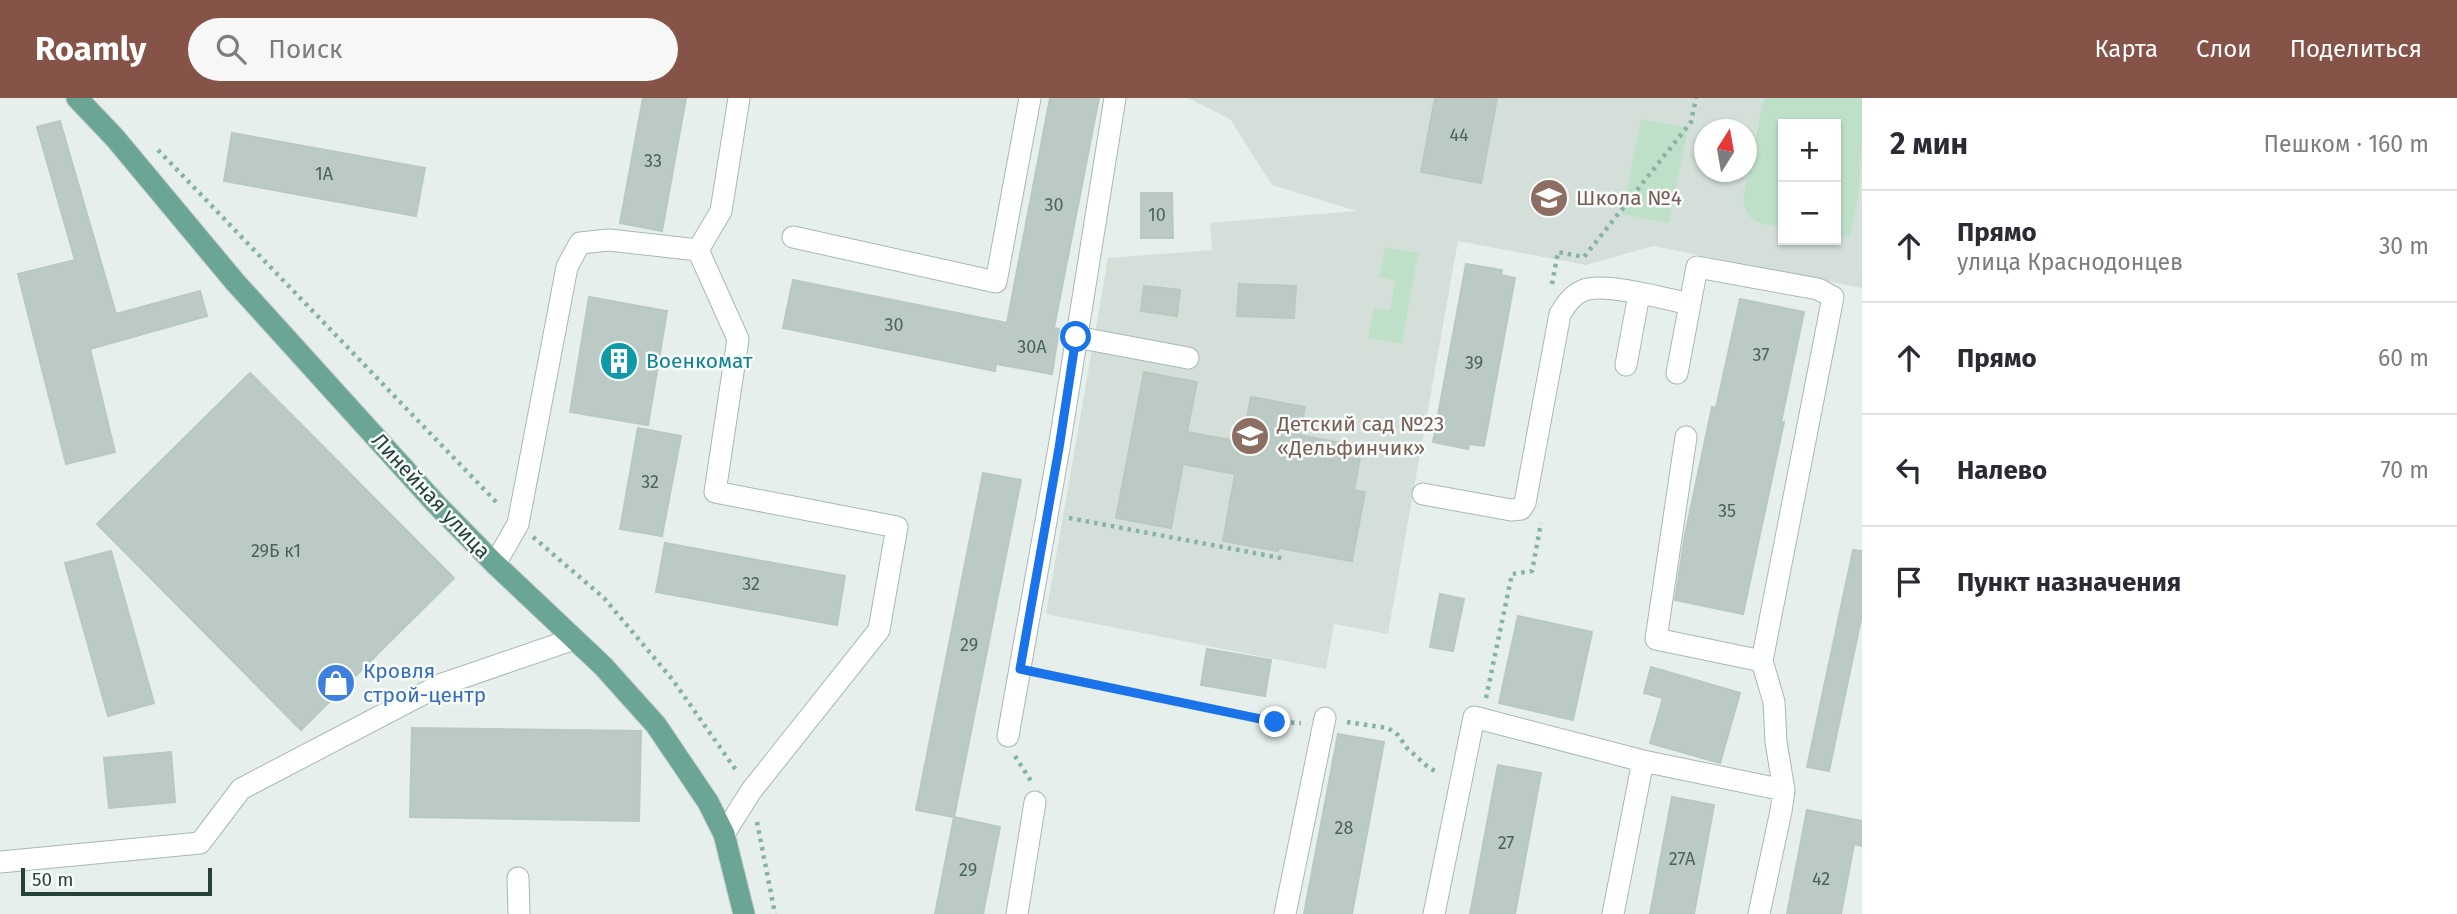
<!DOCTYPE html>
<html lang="ru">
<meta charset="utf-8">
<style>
body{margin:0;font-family:"Fira Sans",sans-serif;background:#f7f7f7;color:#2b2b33}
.controls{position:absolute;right:21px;top:21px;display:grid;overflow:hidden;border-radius:0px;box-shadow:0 2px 5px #0004}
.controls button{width:63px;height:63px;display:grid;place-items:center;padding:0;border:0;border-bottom:2px solid #e1e1e2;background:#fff;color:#2b2b33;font:35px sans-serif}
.compass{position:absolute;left:1694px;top:21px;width:63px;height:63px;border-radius:50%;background:#fff;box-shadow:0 2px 5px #0004;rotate:11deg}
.scale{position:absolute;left:21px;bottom:18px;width:191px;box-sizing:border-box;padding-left:7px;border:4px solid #24423a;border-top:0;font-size:19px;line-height:24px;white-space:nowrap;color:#24423a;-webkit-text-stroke:5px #f7fbf9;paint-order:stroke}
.stop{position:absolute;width:21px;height:21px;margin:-16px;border:5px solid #1a73e8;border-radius:50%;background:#fff}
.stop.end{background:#1a73e8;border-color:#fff;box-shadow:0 2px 7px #0008}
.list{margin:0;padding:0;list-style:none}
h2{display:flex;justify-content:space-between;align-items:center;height:91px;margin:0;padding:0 28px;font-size:30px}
h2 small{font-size:23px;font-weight:400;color:#7c7c81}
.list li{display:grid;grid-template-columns:46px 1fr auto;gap:21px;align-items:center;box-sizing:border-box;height:112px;padding:0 28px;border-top:2px solid #e1e1e2}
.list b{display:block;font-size:26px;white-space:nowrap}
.list p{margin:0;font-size:23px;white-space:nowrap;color:#7c7c81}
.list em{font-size:23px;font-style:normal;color:#7c7c81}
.icon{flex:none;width:38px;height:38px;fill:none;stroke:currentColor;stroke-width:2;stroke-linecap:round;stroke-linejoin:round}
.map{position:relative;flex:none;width:1862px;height:816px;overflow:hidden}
header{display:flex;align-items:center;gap:42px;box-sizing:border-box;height:98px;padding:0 35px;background:#855347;color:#fff}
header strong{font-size:33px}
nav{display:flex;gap:38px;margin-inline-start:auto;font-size:24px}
.search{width:490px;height:63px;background:#f7f7f7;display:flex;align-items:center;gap:18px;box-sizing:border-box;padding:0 24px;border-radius:38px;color:#7c7c81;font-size:26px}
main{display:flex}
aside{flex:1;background:#fff}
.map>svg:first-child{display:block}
.built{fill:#d4dfda;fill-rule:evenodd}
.green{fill:#bfe0c8}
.building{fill:#bbcac4;stroke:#b8c9c2;stroke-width:2}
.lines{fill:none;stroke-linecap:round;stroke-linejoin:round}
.minor-casing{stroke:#a8b8b2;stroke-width:23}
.major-casing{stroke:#c2cac8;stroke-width:23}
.path{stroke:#86b3a5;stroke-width:4.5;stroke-dasharray:3.5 5;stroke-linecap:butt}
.minor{stroke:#fff;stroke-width:21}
.major{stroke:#6aa596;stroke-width:21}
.route{stroke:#1a73e8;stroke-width:9}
.labels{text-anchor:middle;stroke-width:5;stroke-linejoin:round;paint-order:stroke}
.number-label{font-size:18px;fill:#4a645c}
.education-label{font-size:21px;fill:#785e54;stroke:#f7fbf9;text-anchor:start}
.culture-label{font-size:21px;fill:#0d838f;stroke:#f7fbf9;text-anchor:start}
.street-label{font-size:21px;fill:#24423a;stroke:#f7fbf9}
.shop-label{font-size:21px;fill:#366cbe;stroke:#f7fbf9;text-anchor:start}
</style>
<header>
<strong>Roamly</strong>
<div class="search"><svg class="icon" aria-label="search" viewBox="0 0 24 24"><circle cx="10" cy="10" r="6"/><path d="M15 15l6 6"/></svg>Поиск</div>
<nav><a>Карта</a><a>Слои</a><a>Поделиться</a></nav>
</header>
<main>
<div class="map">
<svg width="1862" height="816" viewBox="0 0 1862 816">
<rect width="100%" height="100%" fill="#e6efeb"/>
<path class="built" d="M1188,0h674v190l-209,-42 -67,19 -128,-24 -70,393 -54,-10 -8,45 -280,-55 62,-356 104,-8 -2,-27 147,-12 -85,-26 -42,-66zM1783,26h53v116h-53zM1704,32h42v42h-42z"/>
<path class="green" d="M1764,0h98c0,42 0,100 -12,137l-14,3v-114h-53v104c-22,-5 -36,-3 -40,-29z
M1641,21l47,9 -19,95 -47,-9z
M1385,149l33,6 -16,91 -34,-6 6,-30 16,2 5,-29 -16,-4z"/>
<path class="building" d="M643,0h43l-24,133 -42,-8z
M1050,0h49l-45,230 5,1 -7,45 -56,-10 -1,7 -212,-43 10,-48 214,43z
M1435,0h62l-16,85 -60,-11z
M60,23l56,193 84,-23 7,25 -117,33 25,103 -49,12 -48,-190 57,-14 -38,-133z
M232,35l193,35 -9,48 -192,-35z
M1141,95h31l1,45h-32z
M1466,166l36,6 -1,5 14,3 -31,168 -15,-2 -1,5 -35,-7z
M1239,186l57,2 -2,32 -57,-2z
M1144,188l36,4 -3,26 -36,-5z
M589,199l78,14 -19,114 -78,-13z
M1740,201l64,13 -23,110h3l-41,192 -68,-14 10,-65 27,-128 4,1z
M1144,274l53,10 -10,50 55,10 9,-45 54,10 -5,28 62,12 -8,43 11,2 -13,69 -73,-13 -1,3 -55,-10 12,-67 -52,-10 -12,64 -55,-10z
M250,275l204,205 -153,152 -204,-206z
M638,330l43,8 -19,100 -42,-7z
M983,375l38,7 -67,337 -38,-7z
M665,445l180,33 -8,49 -181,-33z
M1853,452l9,1v64l-33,156 -22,-4z
M111,453l43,152 -46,13 -43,-153z
M1440,496l24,5 -11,52 -23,-4z
M1518,518l74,16 -19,88 -74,-17z
M1207,551l64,11 -6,36 -64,-11z
M1651,569l89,26 -20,70 -70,-20 13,-45 -19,-5z
M412,630l229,3 -2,90 -229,-4z
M1338,636l46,8 -32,172h-48z
M171,654l4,50 -66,6 -5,-50z
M1498,667l43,8 -26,141h-45z
M1672,699l42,8 -20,109h-44z
M1807,712l55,11v25l-8,-2 -13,70h-54z
M954,719l46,10 -17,87h-48z"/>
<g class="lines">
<defs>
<path id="minor" d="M793,139l203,45 34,-184
M698,152l40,89 -23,153 182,35 -18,103 -128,161 -27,43
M1076,239l112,21
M1626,267l13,-71
M1677,275l13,-69
M1686,339l-30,202 106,22
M1423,396l88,16 10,-1 4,-6 35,-189c6,-9 11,-18 22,-23 20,-10 84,8 108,13l7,-37 121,22 15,8 -71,364 12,41 2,40 8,48 -3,21 -22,103
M495,466l23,-40 49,-257 13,-24 29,-3 89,10 23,-39 18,-113
M1008,638l51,-288 56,-350
M0,764l200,-19 41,-54 199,-104 134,-46
M518,780l1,36
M1017,816l18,-112
M1285,816l40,-196
M1434,816l40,-197 169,44 141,29
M1613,816l30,-153"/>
<path id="major" d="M77,0l38,40 120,144 202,223 58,59 108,102 53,59 52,77 16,32 20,80"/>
</defs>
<use href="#minor" class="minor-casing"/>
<use href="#major" class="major-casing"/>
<path class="path" d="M158,52l341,355
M1552,186l6,-32 26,5 107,-135 5,-24
M1069,420l217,41
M533,439l71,61 68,81 66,94
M1041,575l234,49 26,1
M1486,600l26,-124 20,-3 9,-48
M1347,624l41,6 10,7 9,13 22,20 10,5
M1015,658l16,25
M757,724l18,92"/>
<use href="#minor" class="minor"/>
<use href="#major" class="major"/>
</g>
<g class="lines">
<path class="route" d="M1076,239l-17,111 -39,221 255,53"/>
</g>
<defs>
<symbol id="school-disc" viewBox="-11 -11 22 22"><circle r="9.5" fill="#8d6e63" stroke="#f7fbf9"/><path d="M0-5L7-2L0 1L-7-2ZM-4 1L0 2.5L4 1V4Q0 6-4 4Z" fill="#fff"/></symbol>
<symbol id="building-disc" viewBox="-11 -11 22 22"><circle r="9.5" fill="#0f9aa8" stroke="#f7fbf9"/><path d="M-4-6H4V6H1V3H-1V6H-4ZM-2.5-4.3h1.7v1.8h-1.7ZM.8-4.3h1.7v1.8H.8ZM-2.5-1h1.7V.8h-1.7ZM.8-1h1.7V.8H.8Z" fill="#fff"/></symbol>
<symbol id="shop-disc" viewBox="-11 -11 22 22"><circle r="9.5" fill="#3f7fe0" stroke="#f7fbf9"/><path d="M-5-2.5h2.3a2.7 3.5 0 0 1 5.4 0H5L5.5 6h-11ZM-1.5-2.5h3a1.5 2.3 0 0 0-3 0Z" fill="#fff"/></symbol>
</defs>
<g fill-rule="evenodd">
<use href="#school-disc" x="1527" y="78" width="44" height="44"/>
<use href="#building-disc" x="597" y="241" width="44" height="44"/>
<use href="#school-disc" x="1228" y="316" width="44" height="44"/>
<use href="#shop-disc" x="314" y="563" width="44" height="44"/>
</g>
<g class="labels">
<g class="number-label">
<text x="1459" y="43">44</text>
<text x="653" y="69">33</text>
<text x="324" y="82">1А</text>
<text x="1054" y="113">30</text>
<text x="1157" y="123">10</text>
<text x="894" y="233">30</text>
<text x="1032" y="255">30А</text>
<text x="1761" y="263">37</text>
<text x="1474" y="271">39</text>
<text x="650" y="390">32</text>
<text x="1727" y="419">35</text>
<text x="276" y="459">29Б к1</text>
<text x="751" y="492">32</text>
<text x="969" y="553">29</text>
<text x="1344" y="736">28</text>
<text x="1506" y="751">27</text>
<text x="1682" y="767">27А</text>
<text x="968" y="778">29</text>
<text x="1821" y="787">42</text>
</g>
<g class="education-label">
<text x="1576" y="107">Школа №4</text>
<text x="1277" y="333">Детский сад №23<tspan x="1277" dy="24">«Дельфинчик»</tspan></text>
</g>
<g class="culture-label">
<text x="646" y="270">Военкомат</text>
</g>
<g class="street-label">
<text transform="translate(431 398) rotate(47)" y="7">Линейная улица</text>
</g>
<g class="shop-label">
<text x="363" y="580">Кровля<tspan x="363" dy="24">строй-центр</tspan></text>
</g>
</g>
</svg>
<div class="controls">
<button>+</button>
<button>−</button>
</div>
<svg class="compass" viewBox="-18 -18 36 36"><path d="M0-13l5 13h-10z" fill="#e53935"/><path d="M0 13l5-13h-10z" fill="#7c7c81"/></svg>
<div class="scale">50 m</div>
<div class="stop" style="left:1076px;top:239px"></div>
<div class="stop end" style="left:1275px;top:624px"></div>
</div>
<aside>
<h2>2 мин<small>Пешком · 160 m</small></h2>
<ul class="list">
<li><svg class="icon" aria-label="ahead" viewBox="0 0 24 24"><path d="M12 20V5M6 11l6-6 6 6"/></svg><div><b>Прямо</b><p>улица Краснодонцев</p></div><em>30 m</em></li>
<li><svg class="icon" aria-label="ahead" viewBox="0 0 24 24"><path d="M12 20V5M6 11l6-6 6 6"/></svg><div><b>Прямо</b></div><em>60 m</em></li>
<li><svg class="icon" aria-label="left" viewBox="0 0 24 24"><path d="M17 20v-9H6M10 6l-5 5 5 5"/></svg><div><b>Налево</b></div><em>70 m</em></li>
<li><svg class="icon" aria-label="arrive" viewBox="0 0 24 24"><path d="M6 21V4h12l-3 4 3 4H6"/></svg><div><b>Пункт назначения</b></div></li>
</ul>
</aside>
</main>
